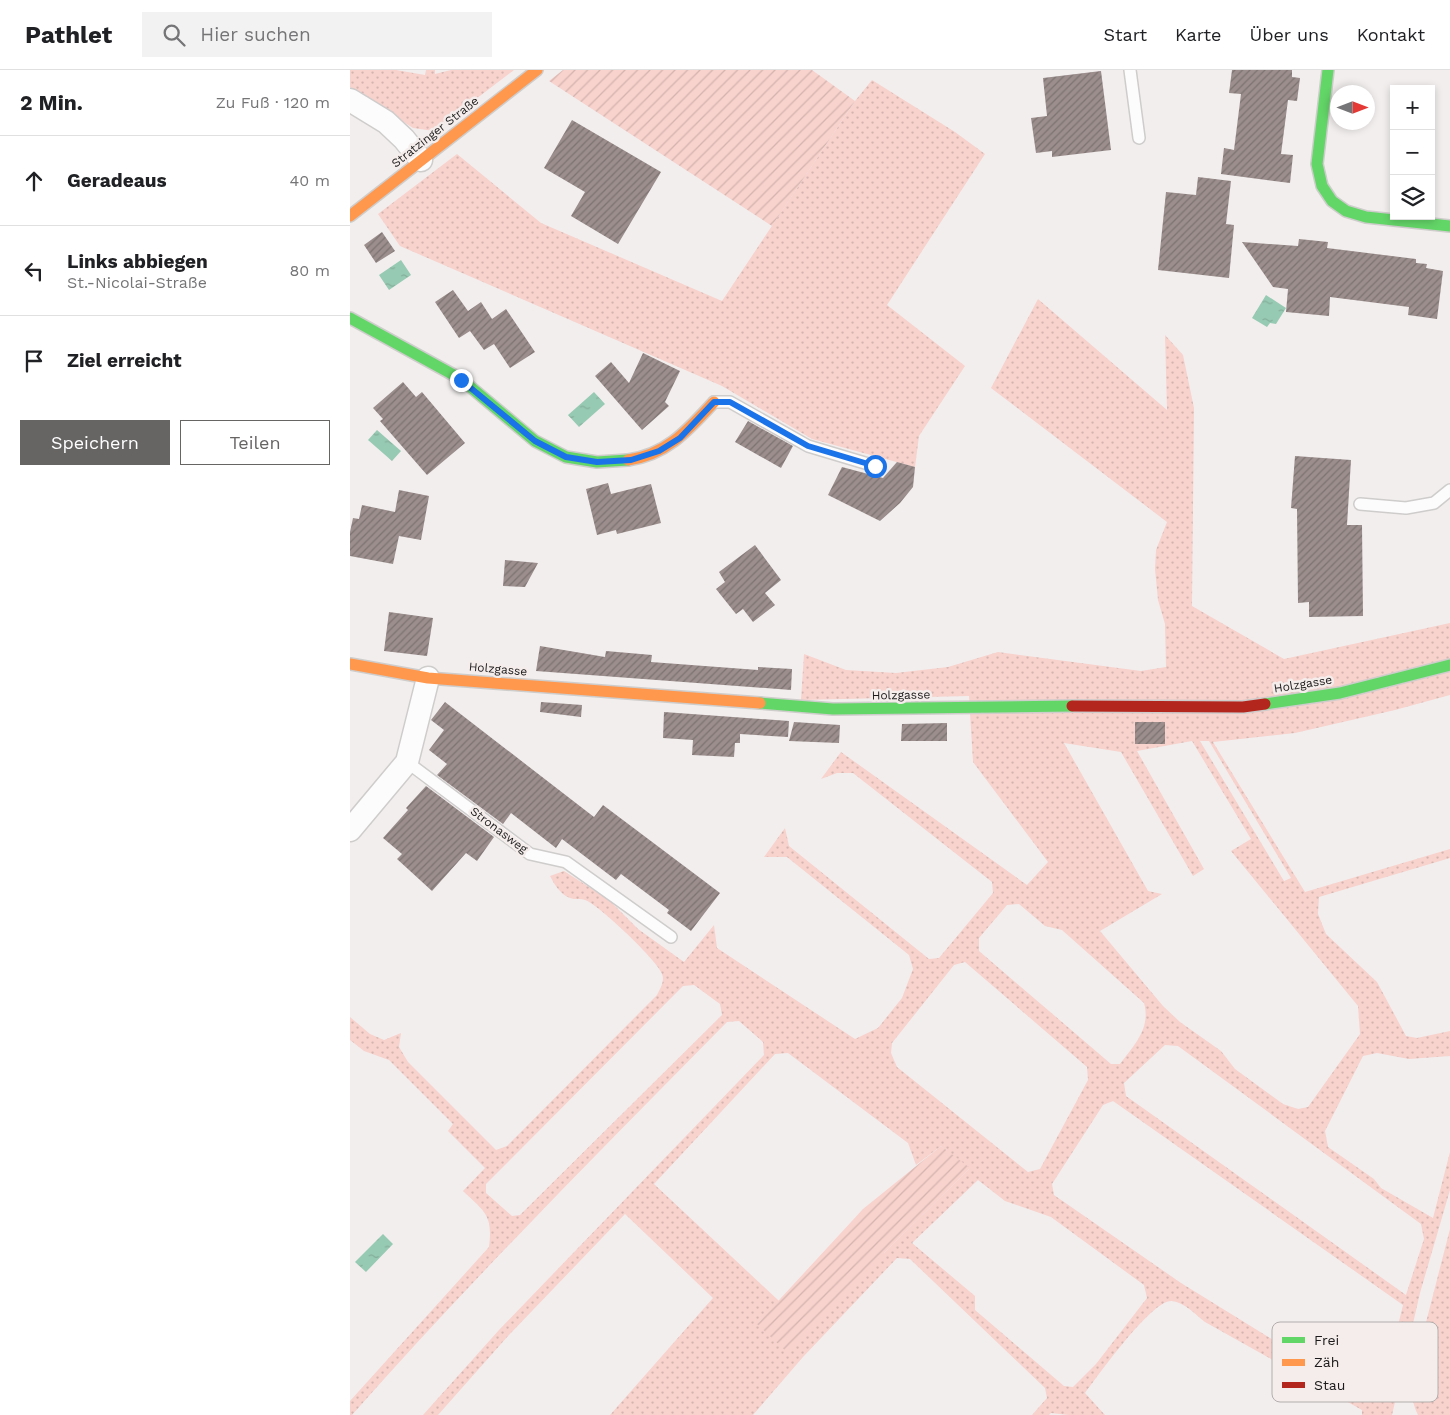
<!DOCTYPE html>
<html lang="de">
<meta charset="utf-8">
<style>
body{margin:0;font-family:"Work Sans",sans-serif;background:#f2f2f2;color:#202124}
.controls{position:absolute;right:15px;top:15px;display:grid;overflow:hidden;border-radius:0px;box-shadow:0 2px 8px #0003}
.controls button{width:45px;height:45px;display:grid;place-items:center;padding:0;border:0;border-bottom:1px solid #e0e0e0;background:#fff;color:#202124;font:25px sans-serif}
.compass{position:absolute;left:980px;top:15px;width:45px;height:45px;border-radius:50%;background:#fff;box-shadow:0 2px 8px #0003;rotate:90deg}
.stop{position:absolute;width:15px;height:15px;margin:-11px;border:4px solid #1a73e8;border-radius:50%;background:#fff}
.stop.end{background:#1a73e8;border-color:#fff;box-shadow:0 1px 5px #0008}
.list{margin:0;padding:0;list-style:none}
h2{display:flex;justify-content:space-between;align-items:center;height:65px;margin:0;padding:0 20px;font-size:21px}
h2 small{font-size:16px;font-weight:400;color:#757577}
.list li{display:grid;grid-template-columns:32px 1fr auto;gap:15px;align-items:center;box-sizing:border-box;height:90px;padding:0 20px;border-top:1px solid #e0e0e0}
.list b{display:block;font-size:19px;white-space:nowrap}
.list p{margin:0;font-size:16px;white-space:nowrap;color:#757577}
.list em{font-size:16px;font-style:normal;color:#757577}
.actions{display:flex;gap:10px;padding:15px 20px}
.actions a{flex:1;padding:11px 0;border:1px solid #676464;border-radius:0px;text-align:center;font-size:18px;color:#676464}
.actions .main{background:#676464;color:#fff}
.icon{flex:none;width:28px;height:28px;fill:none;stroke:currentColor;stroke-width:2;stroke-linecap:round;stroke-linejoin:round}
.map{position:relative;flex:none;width:1100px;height:1345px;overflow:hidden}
header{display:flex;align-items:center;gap:30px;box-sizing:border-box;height:70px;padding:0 25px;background:#fff;border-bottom:1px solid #e0e0e0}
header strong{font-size:24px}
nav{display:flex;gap:28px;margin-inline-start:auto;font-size:18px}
.search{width:350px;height:45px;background:#f2f2f2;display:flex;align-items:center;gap:12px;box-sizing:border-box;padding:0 18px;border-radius:0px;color:#757577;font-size:19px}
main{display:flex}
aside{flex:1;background:#fff}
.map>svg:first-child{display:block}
.grass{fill:url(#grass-dots);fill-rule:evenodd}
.garden{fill:url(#garden-furrows)}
.water{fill:url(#water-ripples)}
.building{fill:url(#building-hatch)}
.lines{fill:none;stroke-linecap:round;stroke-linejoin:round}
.lane-casing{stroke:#cfcccc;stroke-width:14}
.street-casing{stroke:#cfcccc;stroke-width:25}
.fast-casing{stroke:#cfcccc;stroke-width:14}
.slow-casing{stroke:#cfcccc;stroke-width:14}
.jam-casing{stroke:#cfcccc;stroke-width:14}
.lane{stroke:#fdfcfc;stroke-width:11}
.street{stroke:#fdfcfc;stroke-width:22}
.fast{stroke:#63d668;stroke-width:11}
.slow{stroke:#ff974d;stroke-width:11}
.jam{stroke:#b3261e;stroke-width:11}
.route{stroke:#1a73e8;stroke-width:6}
.labels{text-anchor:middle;stroke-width:5;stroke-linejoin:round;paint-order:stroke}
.street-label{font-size:12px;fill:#1c1a1a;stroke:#f4edec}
.key{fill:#f4edec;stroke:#b3aead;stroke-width:1}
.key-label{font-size:14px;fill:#1c1a1a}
</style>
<header>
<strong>Pathlet</strong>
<div class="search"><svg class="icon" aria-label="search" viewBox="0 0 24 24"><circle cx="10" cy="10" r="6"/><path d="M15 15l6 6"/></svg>Hier suchen</div>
<nav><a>Start</a><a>Karte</a><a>Über uns</a><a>Kontakt</a></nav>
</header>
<main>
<aside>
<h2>2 Min.<small>Zu Fuß · 120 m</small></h2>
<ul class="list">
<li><svg class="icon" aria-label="ahead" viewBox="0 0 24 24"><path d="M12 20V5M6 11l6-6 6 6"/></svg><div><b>Geradeaus</b></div><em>40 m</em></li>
<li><svg class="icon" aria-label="left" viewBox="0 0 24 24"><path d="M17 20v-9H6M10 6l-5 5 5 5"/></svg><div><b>Links abbiegen</b><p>St.-Nicolai-Straße</p></div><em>80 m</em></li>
<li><svg class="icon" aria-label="arrive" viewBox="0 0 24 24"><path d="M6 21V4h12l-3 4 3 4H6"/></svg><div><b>Ziel erreicht</b></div></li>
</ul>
<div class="actions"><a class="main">Speichern</a><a>Teilen</a></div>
</aside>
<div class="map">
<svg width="1100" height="1345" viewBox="0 0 1100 1345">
<defs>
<pattern id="grass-dots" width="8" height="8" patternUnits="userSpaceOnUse" patternTransform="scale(1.25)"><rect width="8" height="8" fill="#f8d2cc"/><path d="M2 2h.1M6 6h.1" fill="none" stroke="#d4b4af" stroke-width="1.8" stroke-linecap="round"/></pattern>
<pattern id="garden-furrows" width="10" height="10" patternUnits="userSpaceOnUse" patternTransform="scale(1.25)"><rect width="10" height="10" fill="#f8d2cc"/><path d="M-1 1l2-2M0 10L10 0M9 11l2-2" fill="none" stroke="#d4b4af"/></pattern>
<pattern id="water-ripples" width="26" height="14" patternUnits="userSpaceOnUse" patternTransform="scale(1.25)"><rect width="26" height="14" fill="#97cab3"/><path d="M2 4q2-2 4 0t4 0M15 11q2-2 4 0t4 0" fill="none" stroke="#82ad99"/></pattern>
<pattern id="building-hatch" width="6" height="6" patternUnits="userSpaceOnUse" patternTransform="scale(1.25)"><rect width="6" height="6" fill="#9b8e8c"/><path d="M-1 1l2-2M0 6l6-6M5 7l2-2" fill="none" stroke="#7e7372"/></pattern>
</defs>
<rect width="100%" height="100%" fill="#f2eeee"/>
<path class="grass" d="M0,0h46l29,5 1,-5h9v4l16,-4h63l-80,61 -21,-3 -63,-41z
M522,10l83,52 30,22 -98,151 78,61 -46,70 -4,31 -103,-28 -90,-53 -322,-140 -22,-32 79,-60 84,69 181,78 133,-200z
M688,229l129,111 -2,-75 18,20 11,53 -2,198 92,53 166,-36v72l-55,15 -100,23 -82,9 92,150 145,-43v9l-131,39 -1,17 8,20 51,48 29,54 11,2 33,-7v25l-41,3 -32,-6 -14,3 -38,75 3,16 46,32 7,9 52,30 17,-66v38l-30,103 -28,122h-30v-5l-157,-88c-9,-7 -21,-20 -33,-21 -20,-2 -74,75 -87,92l20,22h-36l-18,-2 -2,2h-17l15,-17 -2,-10 -135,-129 -13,-1 -94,99 -50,58h-143l103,-117 -88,-84 -117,122 -70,79h-15l76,-85 265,-275 -1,-13 -24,-21 -12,1c-127,129 -255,257 -375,393h-2v-14l139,-154c4,-32 -4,-35 -26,-56l22,-23 -37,-37 5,-7 -64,-64 -25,-9 -14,-11v-23l20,17 14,6 17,-7 -2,14 9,15 88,88 11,-4 150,-151c3,-6 8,-14 5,-21 -3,-12 -64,-70 -77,-74 -4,-2 -10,0 -15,-2 -9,-3 -16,-14 -20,-22l14,-5 45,29 29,29 46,33 30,-37 3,23 138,91 23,-11 24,-30 11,-29 -4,-14 -122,-98h-23l21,-29 4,18 140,113 10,-1 54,-65 -1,-11 -139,-109h-16l-16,6 20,-27 186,133 21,-23 -75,-100 -4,-66 -168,4 3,-46 42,16 50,3 52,-6 50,-15 143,19 25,-4 -1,-43 -7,-24 -3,-31 1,-19 11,-28 -176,-134zM842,671l59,98 -20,12 127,155 2,28 -52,73 -10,2 -15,-5 -48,-35 -14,-18 -41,-29 -17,-16 -63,-75 62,-37 -14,-3 -84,-148 57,9 72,124 11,-7 -67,-118zM850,671h9l82,137 -7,3zM669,834l26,22 17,4 82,73c7,25 -9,41 -24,61h-9l-132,-113v-13l28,-33zM615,892l122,105 1,13 -48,89 -12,3 -131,-105 -6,-14 1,-10 62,-78zM344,915l26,19 2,11 -202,200 -8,1 -26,-23v-9l197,-198zM815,975l13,1 243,178 3,15 -18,56 -280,-199 -2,-13zM438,983l120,90 8,22 25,-19 28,23 -85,84 -126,70 21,-22 -125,-117 121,-130zM763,1031l290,204 -19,78 -12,9h-15l-176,-109 -127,-88 -2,-11 51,-79zM628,1110l27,21 46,16 93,68 3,13 -51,66 -23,23 -9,-1 -89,-76v-14l-63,-53z
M1100,1159v186h-32c-7,-14 -7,-27 -5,-42z"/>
<path class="garden" d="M213,0h249l43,31 -83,125 -223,-145z
M591,1076l29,22 -86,85 -96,100 -31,-29 106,-115z"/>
<path class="water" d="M51,190l10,15 -22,15 -10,-15z
M916,225l20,13 -10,16 -6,-1 -3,4 -15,-9z
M244,322l11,12 -26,23 -11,-12z
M27,360l24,21 -9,10 -24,-21z
M33,1164l10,10 -27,28 -11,-10z"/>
<path class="building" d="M882,0h60v7l8,1 -3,23 -9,-1 -7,54 12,1 -3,28 -69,-9 3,-26 10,2 7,-56 -12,-1z
M751,1l10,79 -59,7v-6l-16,2 -5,-35 16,-2 -4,-38z
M222,50l89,52 -43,72 -47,-28 14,-24 -41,-24z
M848,107l33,4 -5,43 8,1 -5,53 -71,-8 8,-78 30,3z
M32,162l13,19 -19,12 -12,-18z
M949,169l29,3 -1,6 89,11v4l11,1 -1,4 17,3 -6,48 -29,-4 1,-8 -79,-10 -1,19 -43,-4 2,-23 -15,-2 -31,-45 56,4z
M103,220l15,21 13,-9 11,17 14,-10 29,43 -25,16 -16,-24 -10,6 -14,-19 -11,7 -24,-36z
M293,283l37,18 -15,31 4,4 -27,24 -47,-54 16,-14 18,21z
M53,312l13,15 6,-5 43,51 -38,32 -47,-54 3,-2 -10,-11z
M398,351l45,25 -12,22 -46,-26z
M945,386l56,4 -4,65h15l1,91 -54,1v-15l-11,1 -1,-94 -6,-1z
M547,392l18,5 -2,20 -13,16 -20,18 -52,-26 14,-28 41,11z
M258,413l3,11 40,-10 10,39 -44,11 -1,-4 -19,5 -11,-46z
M49,420l30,6 -8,44 -22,-4 -6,28 -43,-8v-24l3,-14 6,1 3,-14 33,7z
M405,475l26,35 -16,13 10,12 -22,17 -10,-13 -7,5 -20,-25 9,-7 -6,-10z
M155,490l33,3 -13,24 -22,-1z
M39,542l44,6 -6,38 -43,-5z
M190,576l65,11 1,-6 46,4 -1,7 107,8v-3l34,2 -1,21 -255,-19z
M95,632l149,115 9,-12 117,88 -29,38 -24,-18 2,-3 -48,-36 -5,6 -54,-41 -6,9 -45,-35 -8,11 -66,-49 10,-11 -18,-14 15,-20 -13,-10z
M191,632l41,3 -1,12 -41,-5z
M314,642l125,9 -1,16 -48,-3v9h-5l-1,14 -42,-2 1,-15 -30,-2z
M444,652l46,3 -1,18 -50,-2z
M785,652h30v22h-30z
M597,653v18h-46l1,-17z
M76,716l68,51 -17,24 -11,-8 -34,38 -35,-32 5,-5 -19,-16 25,-28 -2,-2z"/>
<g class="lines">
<defs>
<path id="lane" d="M780,0l9,68
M364,332h16l78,44 67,20
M1010,434l46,4 28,-5 16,-13
M57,692l123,92 36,8 105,75"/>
<path id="street" d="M0,30l36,22 18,17 17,21
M0,760l57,-68 21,-84"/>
<path id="fast" d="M978,0l-11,94 5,22 10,15 14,10 20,6 84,9
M0,248l111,61 74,62 31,16 31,5 31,-2
M410,633l73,6 239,-3
M915,634l75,-11 110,-28"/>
<path id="slow" d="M0,146l187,-146
M278,390c39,-5 61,-31 86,-58
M0,594l78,14 332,25"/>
<path id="jam" d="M722,636l171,1 22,-3"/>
</defs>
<use href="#lane" class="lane-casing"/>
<use href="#street" class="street-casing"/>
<use href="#fast" class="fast-casing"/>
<use href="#slow" class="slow-casing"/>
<use href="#jam" class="jam-casing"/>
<use href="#lane" class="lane"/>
<use href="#street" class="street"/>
<use href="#fast" class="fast"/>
<use href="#slow" class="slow"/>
<use href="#jam" class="jam"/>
</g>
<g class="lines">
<path class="route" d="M111,310l74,61 31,16 31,5 34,-2 28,-9 21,-13 34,-36h16l78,44 67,20"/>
</g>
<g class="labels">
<g class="street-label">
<text transform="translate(85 62) rotate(-38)" y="4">Stratzinger Straße</text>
<text transform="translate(148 599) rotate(5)" y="4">Holzgasse</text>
<text transform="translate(953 614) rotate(-9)" y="4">Holzgasse</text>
<text transform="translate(551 625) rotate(-1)" y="4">Holzgasse</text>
<text transform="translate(149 760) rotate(37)" y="4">Stronasweg</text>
</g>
</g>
<rect x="922" y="1252" width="166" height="80" rx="8" class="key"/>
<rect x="932" y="1267" width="23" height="6" fill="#63d668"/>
<rect x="932" y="1289" width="23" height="7" fill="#ff974d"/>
<rect x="932" y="1312" width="23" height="6" fill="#b3261e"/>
<g class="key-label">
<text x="964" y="1275">Frei</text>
<text x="964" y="1297">Zäh</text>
<text x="964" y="1320">Stau</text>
</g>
</svg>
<div class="controls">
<button>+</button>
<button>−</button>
<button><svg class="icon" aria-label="layers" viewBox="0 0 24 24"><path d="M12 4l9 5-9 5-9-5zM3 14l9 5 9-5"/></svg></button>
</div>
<svg class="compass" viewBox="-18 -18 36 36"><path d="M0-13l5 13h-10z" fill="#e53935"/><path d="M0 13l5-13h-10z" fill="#757577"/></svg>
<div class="stop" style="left:525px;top:396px"></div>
<div class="stop end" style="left:111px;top:310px"></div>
</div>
</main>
